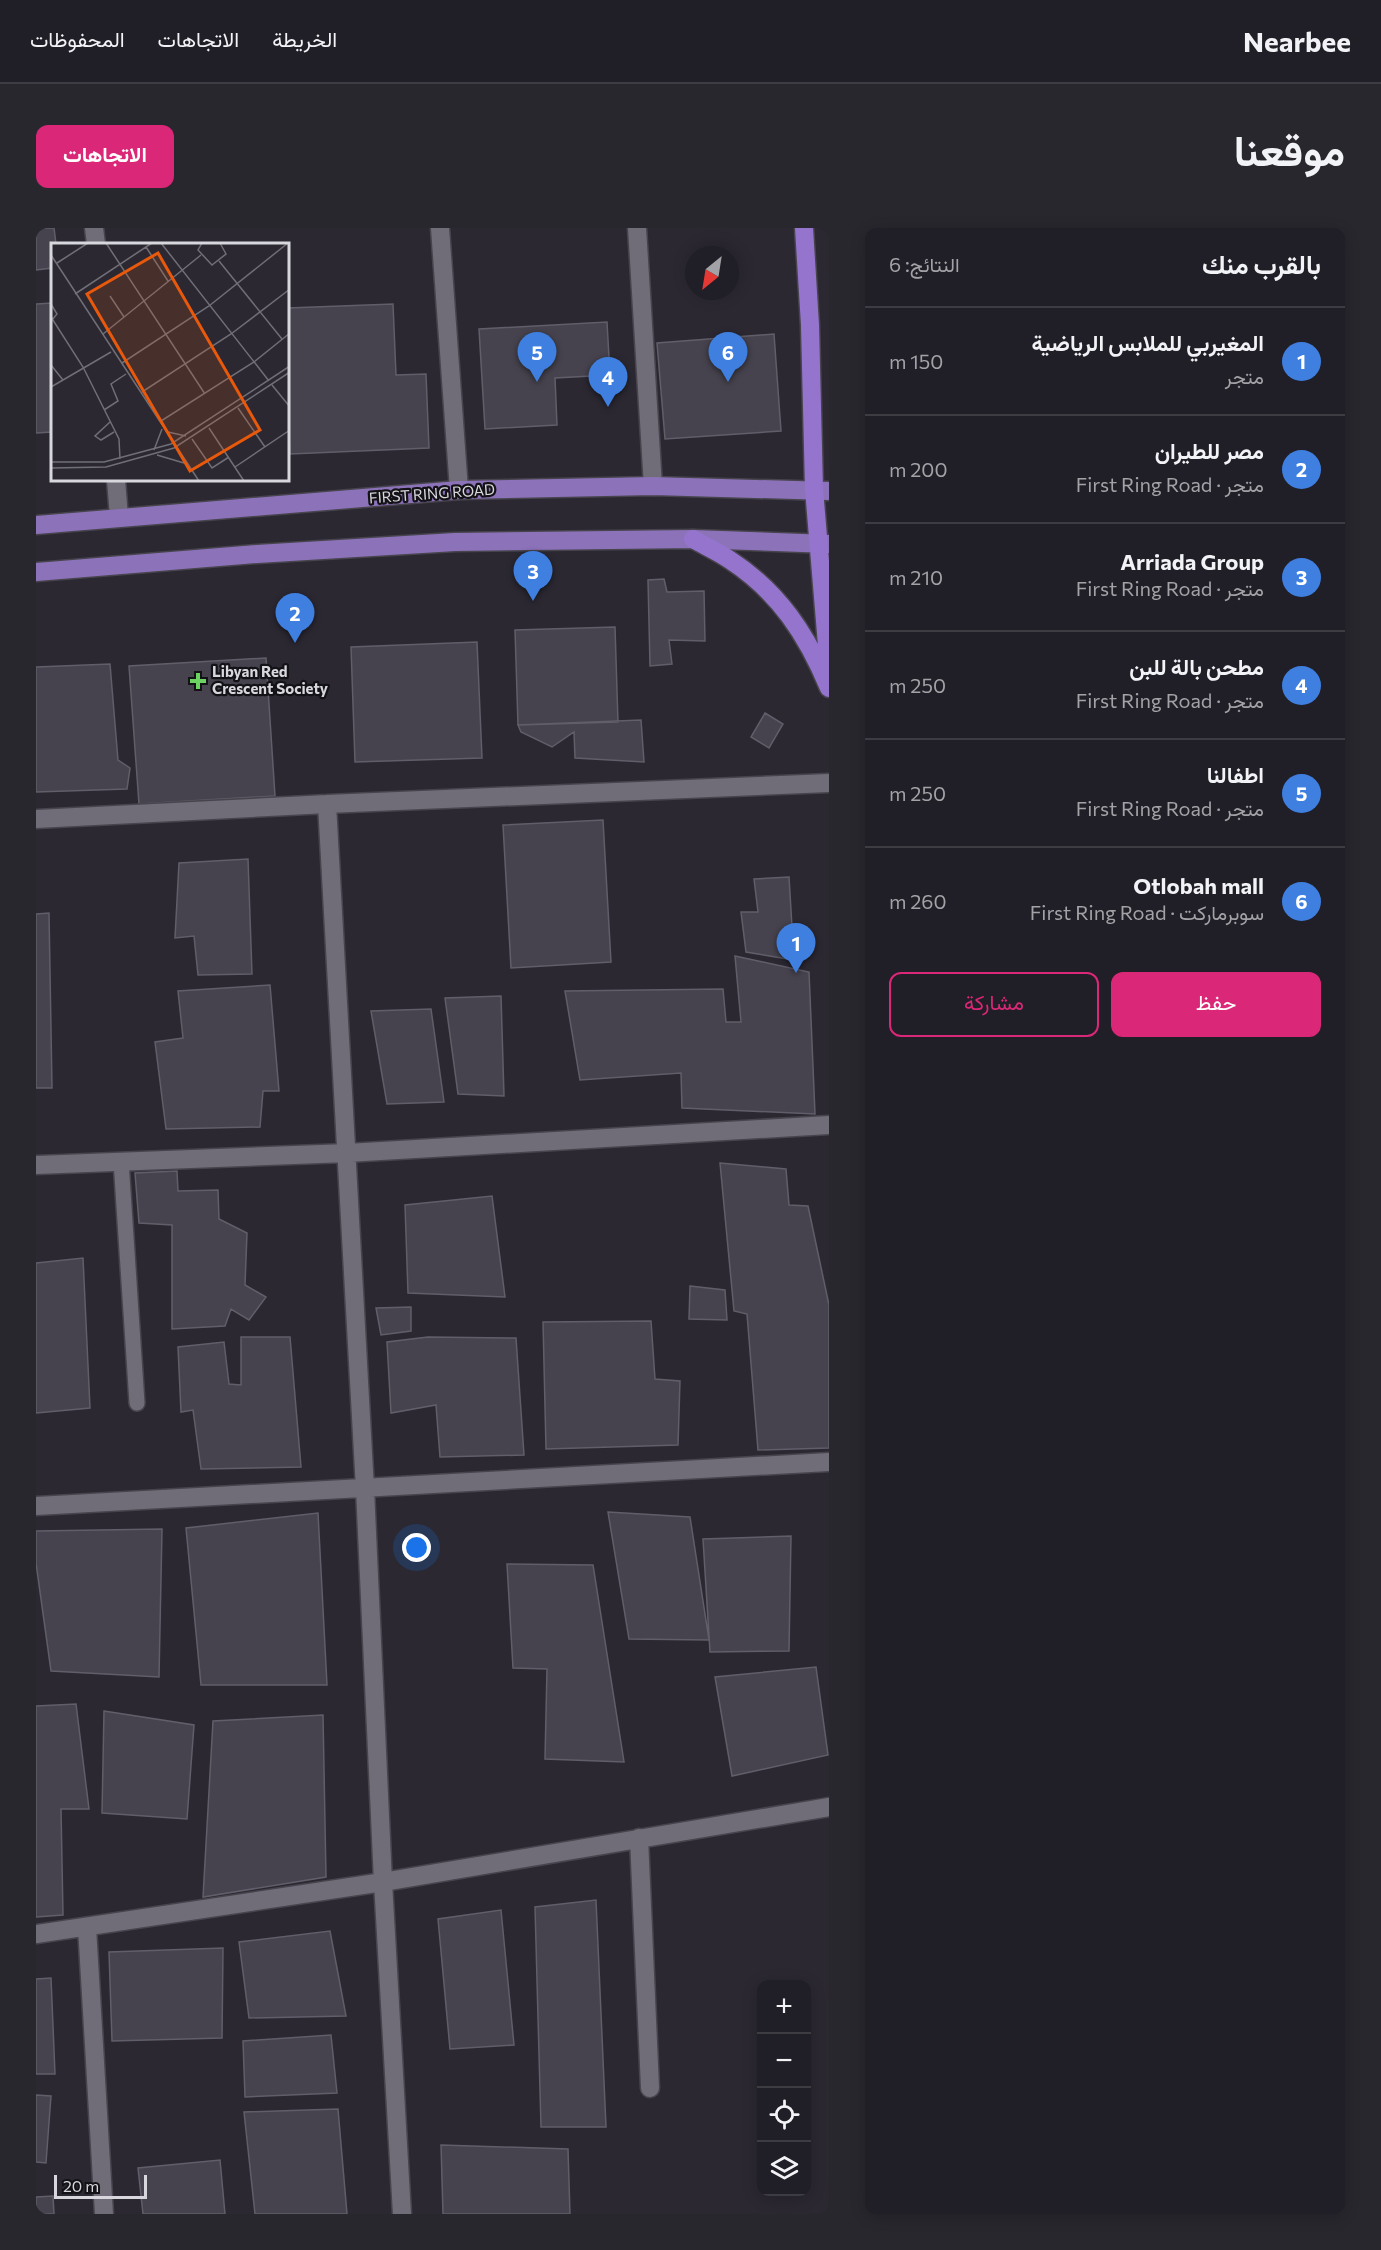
<!DOCTYPE html>
<html lang="ar">
<meta charset="utf-8">
<style>
body{margin:0;font-family:Commissioner,Vazirmatn,sans-serif;background:#28272e;color:#f1f3f6;direction:rtl}
.controls{position:absolute;right:18px;bottom:18px;display:grid;overflow:hidden;border-radius:12px;box-shadow:0 3px 15px #0003}
.controls button{width:54px;height:54px;display:grid;place-items:center;padding:0;border:0;border-bottom:2px solid #3d3c43;background:#201e26;color:#f1f3f6;font:30px sans-serif}
.compass{position:absolute;left:649px;top:18px;width:54px;height:54px;border-radius:50%;background:#201e26;box-shadow:0 3px 15px #0003;rotate:210deg}
.scale{position:absolute;left:18px;bottom:15px;width:93px;box-sizing:border-box;padding-left:6px;border:3px solid #d8d7dd;border-top:0;font-size:16px;line-height:21px;white-space:nowrap;color:#d8d7dd;-webkit-text-stroke:4px #131216;paint-order:stroke}
.you{position:absolute;left:381px;top:1320px;width:21px;height:21px;margin:-15px;border:4px solid #fff;border-radius:50%;background:#1a73e8;box-shadow:0 0 0 9px #1a73e833}
.badge{display:grid;place-items:center;width:39px;height:39px;border-radius:50%;background:#db2777;color:#fff;font-size:20px;font-weight:700}
.pin{position:absolute;translate:-50% -50px;filter:drop-shadow(0 2px 3px #0008)}
.pin::after{content:'';position:absolute;top:32px;width:21px;height:18px;background:inherit;clip-path:polygon(0 0,100% 0,50% 100%)}
.list{margin:0;padding:0;list-style:none}
h2{display:flex;justify-content:space-between;align-items:center;height:78px;margin:0;padding:0 24px;font-size:26px}
h2 small{font-size:20px;font-weight:400;color:#a2a2a7}
.list li{display:grid;grid-template-columns:39px 1fr auto;gap:18px;align-items:center;box-sizing:border-box;height:108px;padding:0 24px;border-top:2px solid #3d3c43}
.list b{display:block;font-size:22px;white-space:nowrap}
.list p{margin:0;font-size:20px;white-space:nowrap;color:#a2a2a7}
.list em{font-size:20px;font-style:normal;color:#a2a2a7}
.actions{display:flex;gap:12px;padding:18px 24px}
.actions a{flex:1;padding:14px 0;border:2px solid #db2777;border-radius:12px;text-align:center;font-size:21px;color:#db2777}
.actions .main{background:#db2777;color:#fff}
.icon{flex:none;width:33px;height:33px;fill:none;stroke:currentColor;stroke-width:2;stroke-linecap:round;stroke-linejoin:round}
.map{position:relative;flex:none;width:793px;height:1986px;overflow:hidden;direction:ltr;border-radius:12px}
header{display:flex;align-items:center;gap:36px;box-sizing:border-box;height:84px;padding:0 30px;background:#201e26;border-bottom:2px solid #3d3c43}
header strong{font-size:28px}
nav{display:flex;gap:33px;margin-inline-start:auto;font-size:21px}
.intro{display:flex;align-items:center;justify-content:space-between;box-sizing:border-box;height:144px;padding:0 36px}
h1{margin:0;font-size:42px}
.button{padding:15px 27px;border-radius:12px;background:#db2777;color:#fff;font-size:21px;font-weight:700}
main{display:flex;gap:36px;padding:0 36px}
aside{flex:1;background:#201e26;border-radius:12px;box-shadow:0 3px 15px #0003}
.map>svg:first-child{display:block}
.building{fill:#46434e;stroke:#615e6a;stroke-width:1.5}
.lines{fill:none;stroke-linecap:round;stroke-linejoin:round}
.service-casing{stroke:#47444d;stroke-width:18}
.minor-casing{stroke:#47444d;stroke-width:21}
.primary-casing{stroke:#47444d;stroke-width:21}
.trunk-casing{stroke:#47444d;stroke-width:21}
.service{stroke:#706c78;stroke-width:15}
.minor{stroke:#706c78;stroke-width:18}
.primary{stroke:#8c72b9;stroke-width:18}
.trunk{stroke:#9574ce;stroke-width:18}
.poi-dot{fill:#6cd362;stroke:#131216;stroke-width:2}
.labels{text-anchor:middle;stroke-width:4.5;stroke-linejoin:round;paint-order:stroke}
.street-label{font-size:15px;fill:#d8d7dd;stroke:#131216}
.poi-label{font-size:15px;font-weight:bold;fill:#d8d7dd;stroke:#131216;text-anchor:start}
.inset-road{fill:none;stroke:#706e76;stroke-width:1.5}
.view{fill:#e8590c;fill-opacity:0.15;stroke:#e8590c;stroke-width:3}
.inset-edge{fill:none;stroke:#d8d7dd;stroke-width:3}
</style>
<header>
<strong>Nearbee</strong>
<nav><a>الخريطة</a><a>الاتجاهات</a><a>المحفوظات</a></nav>
</header>
<div class="intro"><h1>موقعنا</h1><a class="button">الاتجاهات</a></div>
<main>
<aside>
<h2>بالقرب منك<small>النتائج: 6</small></h2>
<ul class="list">
<li><span class="badge" style="background:#3f7fe0">1</span><div><b>المغيربي للملابس الرياضية</b><p>متجر</p></div><em>150 m</em></li>
<li><span class="badge" style="background:#3f7fe0">2</span><div><b>مصر للطيران</b><p>متجر · First Ring Road</p></div><em>200 m</em></li>
<li><span class="badge" style="background:#3f7fe0">3</span><div><b>Arriada Group</b><p>متجر · First Ring Road</p></div><em>210 m</em></li>
<li><span class="badge" style="background:#3f7fe0">4</span><div><b>مطحن بالة للبن</b><p>متجر · First Ring Road</p></div><em>250 m</em></li>
<li><span class="badge" style="background:#3f7fe0">5</span><div><b>اطفالنا</b><p>متجر · First Ring Road</p></div><em>250 m</em></li>
<li><span class="badge" style="background:#3f7fe0">6</span><div><b>Otlobah mall</b><p>سوبرماركت · First Ring Road</p></div><em>260 m</em></li>
</ul>
<div class="actions"><a class="main">حفظ</a><a>مشاركة</a></div>
</aside>
<div class="map">
<svg width="793" height="1986" viewBox="0 0 793 1986">
<rect width="100%" height="100%" fill="#2b2832"/>
<path class="building" d="M0,0h18l2,16h-4v24l-16,2z
M16,75v129l-16,1v-129z
M357,76l3,71 30,-1 3,74 -139,6 -2,-45v-101z
M571,94l3,53 -55,3 2,47 -72,4 -6,-100z
M738,106l7,97 -116,8 -8,-96z
M628,351l3,13 37,-1 1,50 -36,-1 3,24 -22,2 -2,-86z
M579,399l3,95 -100,3 -3,-95z
M441,414l5,116 -127,4 -4,-115z
M230,430l9,138 -136,8 -10,-138z
M74,436l8,96 12,8 -3,21 -91,3v-125z
M729,485l18,11 -14,24 -18,-11z
M605,492l3,42 -69,-4 -1,-26 -22,15 -31,-15 -3,-7z
M567,592l8,142 -100,6 -8,-143z
M212,631l4,115 -54,1 -4,-39 -19,2 4,-75z
M753,649l5,83 -48,-8 -5,-40h17l-4,-33z
M13,685l3,175h-16v-174z
M699,728l74,16 6,142 -133,-6 -1,-35 -101,7 -15,-89 158,-2 3,33h15z
M234,757l9,106h-16l-3,36 -94,2 -11,-87 28,-4 -5,-47z
M465,768l3,100 -46,-2 -13,-96z
M395,781l13,93 -57,2 -16,-93z
M684,935l66,6 3,36 19,1 21,99v143l-71,2 -11,-136 -13,-3z
M141,943l1,20 40,-1 1,29 28,14 -2,52 21,12 -17,23 -18,-11 -6,17 -53,3v-104l-33,-2 -4,-50z
M456,968l13,101 -97,-4 -3,-88z
M47,1030l7,150 -54,5v-150z
M654,1058l35,4 2,30 -38,-1z
M375,1079v24l-30,4 -5,-27z
M615,1093l4,58 25,2 -2,64 -132,4 -3,-127z
M205,1109h49l11,130 -100,2 -8,-59 -12,2 -3,-65 46,-5 5,42 12,1z
M392,1109l88,1 8,117 -84,2 -4,-52 -45,8 -4,-71z
M572,1284l82,5 19,123 -80,-1z
M282,1285l9,172h-126l-15,-157z
M126,1301l-3,148 -108,-6 -15,-108v-32z
M755,1308l-2,115 -79,1 -7,-113z
M471,1336l86,1 31,197 -79,-3 2,-90 -34,-1z
M780,1439l12,88 -96,21 -17,-99z
M40,1476l13,105h-28l2,106 -27,2v-211z
M68,1483l90,14 -7,94 -85,-6z
M287,1487l3,162 -123,20 10,-176z
M560,1672l10,227h-65l-6,-220z
M465,1682l13,135 -64,4 -12,-130z
M294,1703l16,85 -97,2 -10,-76z
M187,1720l-1,90 -110,3 -3,-89z
M15,1750l4,96h-19v-95z
M295,1807l6,58 -92,4 -2,-56z
M0,1867l15,1 -5,67 -10,-1z
M302,1881l9,105h-92l-11,-102z
M405,1917l127,4 2,65h-127z
M184,1932l5,54h-82l-5,-46z
M17,1968l1,18h-18v-17z"/>
<g class="lines">
<defs>
<path id="service" d="M85,933l16,242"/>
<path id="minor" d="M58,0l2,16
M404,0l19,262
M601,0l16,258
M80,252l3,37
M291,576l38,685 18,393 19,332
M0,591l291,-15 502,-21
M0,937l311,-12 482,-28
M0,1278l793,-44
M603,1610l11,250
M51,1699l17,287
M0,1706l347,-52 446,-75"/>
<path id="primary" d="M0,297l423,-35 194,-4 176,5
M0,344l221,-18 198,-12 238,-3 136,5"/>
<path id="trunk" d="M768,0l6,97 4,164 15,180
M657,311c12,7 26,13 37,21 49,32 77,75 99,128"/>
</defs>
<use href="#service" class="service-casing"/>
<use href="#minor" class="minor-casing"/>
<use href="#primary" class="primary-casing"/>
<use href="#trunk" class="trunk-casing"/>
<use href="#service" class="service"/>
<use href="#minor" class="minor"/>
<use href="#primary" class="primary"/>
<use href="#trunk" class="trunk"/>
</g>
<path class="poi-dot" d="M159 444h6v6h6v6h-6v6h-6v-6h-6v-6h6z"/>
<g class="labels">
<g class="street-label">
<text transform="translate(396 266) rotate(-4)" y="5">FIRST RING ROAD</text>
</g>
<g class="poi-label">
<text x="176" y="449">Libyan Red<tspan x="176" dy="17">Crescent Society</tspan></text>
</g>
</g>
<g transform="translate(15 15)">
<rect width="238" height="238" fill="#2b2832"/>
<path class="inset-road" d="M55,0l99,151M110,0l108,138M151,0l-4,7 14,15 14,-11 -6,-11M95,4l22,34M0,12l148,226M168,18l63,78M6,20l31,-20M24,51l77,-51M59,53l14,21M0,61l6,10 -5,6M0,74l32,50 36,72 1,20M52,91l98,-79M71,120l87,-57 79,-63M0,122l12,15M221,142l18,22M0,144l60,-35M91,149l89,-58 59,-45M187,165l27,39M53,167l14,-9 -7,-17 15,-10M110,178l93,-59 36,-29M59,179l-15,14 6,4 13,-8M158,185l35,53M117,189l18,4M141,196l20,29 17,-11M103,207l8,-21M106,212l27,8M0,219h53l67,-18 119,-78M184,224l55,-37M0,225l55,-1 68,-19 116,-76"/>
<path class="view" d="M107,10l102,177 -70,41 -103,-177z"/>
<rect width="238" height="238" class="inset-edge"/>
</g>
</svg>
<div class="controls">
<button>+</button>
<button>−</button>
<button><svg class="icon" aria-label="locate" viewBox="0 0 24 24"><circle cx="12" cy="12" r="6"/><path d="M12 2v4M12 18v4M2 12h4M18 12h4"/></svg></button>
<button><svg class="icon" aria-label="layers" viewBox="0 0 24 24"><path d="M12 4l9 5-9 5-9-5zM3 14l9 5 9-5"/></svg></button>
</div>
<svg class="compass" viewBox="-18 -18 36 36"><path d="M0-13l5 13h-10z" fill="#e53935"/><path d="M0 13l5-13h-10z" fill="#a2a2a7"/></svg>
<div class="scale">20 m</div>
<div class="you"></div>
<div class="pin badge" style="left:760px;top:745px;background:#3f7fe0">1</div>
<div class="pin badge" style="left:259px;top:415px;background:#3f7fe0">2</div>
<div class="pin badge" style="left:497px;top:373px;background:#3f7fe0">3</div>
<div class="pin badge" style="left:572px;top:179px;background:#3f7fe0">4</div>
<div class="pin badge" style="left:501px;top:154px;background:#3f7fe0">5</div>
<div class="pin badge" style="left:692px;top:154px;background:#3f7fe0">6</div>
</div>
</main>
